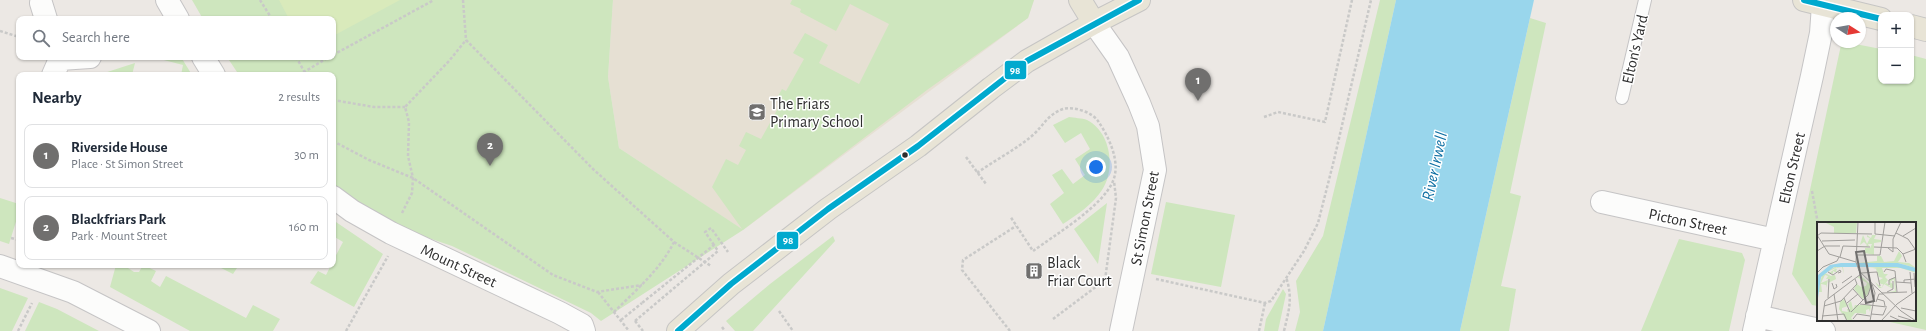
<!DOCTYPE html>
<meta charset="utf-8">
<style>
body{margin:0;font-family:"Alegreya Sans",sans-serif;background:#f6f6f7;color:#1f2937}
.controls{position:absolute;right:12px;top:12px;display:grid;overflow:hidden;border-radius:8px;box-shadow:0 1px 3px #0004}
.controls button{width:36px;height:36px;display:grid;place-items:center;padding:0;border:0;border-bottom:1px solid #e0e1e3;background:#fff;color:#1f2937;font:20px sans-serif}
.compass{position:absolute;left:1830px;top:12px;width:36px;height:36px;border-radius:50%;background:#fff;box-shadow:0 1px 3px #0004;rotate:101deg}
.you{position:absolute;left:1096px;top:167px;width:14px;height:14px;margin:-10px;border:3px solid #fff;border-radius:50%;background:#1a73e8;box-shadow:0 0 0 6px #1a73e833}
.badge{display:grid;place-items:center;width:26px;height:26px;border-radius:50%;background:#706f6e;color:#fff;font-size:13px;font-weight:700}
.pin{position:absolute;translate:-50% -33px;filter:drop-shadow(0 1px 2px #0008)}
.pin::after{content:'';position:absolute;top:21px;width:14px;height:12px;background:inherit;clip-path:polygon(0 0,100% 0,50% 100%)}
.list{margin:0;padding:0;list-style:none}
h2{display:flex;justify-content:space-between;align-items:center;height:52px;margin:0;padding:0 16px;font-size:17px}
h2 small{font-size:13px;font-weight:400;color:#747a83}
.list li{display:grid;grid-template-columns:26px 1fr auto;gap:12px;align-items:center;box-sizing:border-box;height:64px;margin:0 8px 8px;padding:0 8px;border:1px solid #e0e1e3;border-radius:8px}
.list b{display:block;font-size:15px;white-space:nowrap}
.list p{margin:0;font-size:13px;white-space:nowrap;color:#747a83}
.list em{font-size:13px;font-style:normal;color:#747a83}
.icon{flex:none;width:22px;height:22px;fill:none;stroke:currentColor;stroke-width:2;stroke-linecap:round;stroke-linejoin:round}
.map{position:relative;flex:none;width:1926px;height:331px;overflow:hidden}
.search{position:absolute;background:#fff;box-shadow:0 1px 3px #0004;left:16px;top:16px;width:320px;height:44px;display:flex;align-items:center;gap:10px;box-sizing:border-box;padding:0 14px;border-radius:8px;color:#747a83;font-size:15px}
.panel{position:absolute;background:#fff;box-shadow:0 1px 3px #0004;left:16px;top:72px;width:320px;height:196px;border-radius:8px}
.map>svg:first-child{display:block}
.education{fill:#e6e0d3}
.green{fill:#cee6be}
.pitch{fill:#d9eabb}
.water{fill:#99d6ec}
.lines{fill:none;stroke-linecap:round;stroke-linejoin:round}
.service-casing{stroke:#c5c4c5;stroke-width:14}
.minor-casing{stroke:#c5c4c5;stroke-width:24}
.tertiary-casing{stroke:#c5c4c5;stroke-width:24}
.primary-casing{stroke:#c6c5c4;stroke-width:24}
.path{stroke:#c9c9c8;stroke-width:2.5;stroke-dasharray:3 2;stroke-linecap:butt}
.service{stroke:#fcfcfb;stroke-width:12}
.minor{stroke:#fcfcfb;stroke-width:22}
.tertiary{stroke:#fcfcfb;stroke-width:22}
.primary{stroke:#e8e4d6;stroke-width:22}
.path-bridge{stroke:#c9c9c8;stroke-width:2.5;stroke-dasharray:3 2;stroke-linecap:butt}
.bus-1-casing{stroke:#fff;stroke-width:9}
.bus-1{stroke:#00a9ce;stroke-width:6}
.bus-dot{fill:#2e2e2e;stroke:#fff;stroke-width:1.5}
.labels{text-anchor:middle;stroke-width:3;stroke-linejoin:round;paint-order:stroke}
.street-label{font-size:16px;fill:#2e2e2e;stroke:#fff}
.poi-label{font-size:16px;fill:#2e2e2e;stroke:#fff;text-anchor:start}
.water-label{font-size:17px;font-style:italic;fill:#0d6fa3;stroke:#fff}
.inset-road{fill:none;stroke:#a09e9b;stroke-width:1}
.view{fill:#706f6e;fill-opacity:0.15;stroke:#706f6e;stroke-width:2}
.inset-edge{fill:none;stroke:#2e2e2e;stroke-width:2}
.line-badge{stroke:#fff;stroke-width:1.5}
.badge-label{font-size:11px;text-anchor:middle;font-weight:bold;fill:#fff}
</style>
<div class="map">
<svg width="1926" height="331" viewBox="0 0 1926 331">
<rect width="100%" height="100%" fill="#ece8e4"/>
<path class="education" d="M613,0h421l-6,18 -285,212 -124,-82 -11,-71z"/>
<path class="green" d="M192,0h421l-5,77 11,71 123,81 -30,-42 14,-28 12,6 8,-15 -7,-4 7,-14 15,7 21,-38 -5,-3 5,-9 4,2 18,-32 -11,-6 12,-20 23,12 -9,18 40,21 30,-60 -39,-20 -14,27 -36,-19 1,-3 -11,-5 2,-4h242l-6,18 -101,72 -184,140 -142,91 -10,-8 -139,-67 -53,-18 -66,-43v-110h-94l-12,-18h106v-38h-130z
M1380,0h16l-73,331h-28l5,-19 -4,-31 27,-45z
M1530,18l16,5 -36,170 11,3 -20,90 15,3 -7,42h-49z
M1845,42l36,7v32h30v-26l15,4v271l-45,-10h34v-97h-97v83l-6,-1 -20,-31 49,-229z
M152,57h29l11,18h-11l2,-10z
M135,63l-3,12h-34z
M1069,117c5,1 13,1 18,3 24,12 29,49 15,70 -9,14 -25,25 -39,34l-13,-20 14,-11 -12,-18 10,-6 11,15 12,-9 -10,-16 15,-10 -9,-16 -16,10 -12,-18z
M0,198l19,6v8l-10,32 -9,-3z
M1166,202l69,13 -14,72 -70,-13z
M1107,203l-9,61 -24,-35z
M333,220l50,34 -29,53 -44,-24 8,-12 8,4 5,-10h2v-4l10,-19 -10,-6z
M833,236l2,5 -82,90h-18l-9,-10 44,-37z
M1679,239l63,14 3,7 -16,71h-88z
M116,265h12v3l6,4h5l4,-7 13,6 -5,10 9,6 6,-11 80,42 7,-13 27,14 -7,12h-83l-80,-44z
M215,265h24l-6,9z
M0,288l28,10 -16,33h-12z
M1283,289l3,5 -8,37h-14l2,-12z
M39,302l18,7 42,22h-74z"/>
<path class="pitch" d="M279,0h121l-67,36v-17h-44z"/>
<path class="water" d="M1396,0h138l-74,331h-137z"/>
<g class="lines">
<defs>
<path id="service" d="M1622,98l23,-98"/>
<path id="minor" d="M167,0l11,19
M41,3l5,16
M1094,23l24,34 21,46 9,23 7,44 -34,161
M203,57l11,18
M53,75l7,-16 30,-2
M333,197l19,14 39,22 169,80 22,12 2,6
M1602,202l173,38
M1757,316l67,15
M1754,331l58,-255 9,-43 2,-28"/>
<path id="tertiary" d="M0,266l73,26 76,39"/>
<path id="primary" d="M1080,0l14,23
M1804,0l77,19
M1911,26l15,4
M678,331l53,-47 97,-75 90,-63 73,-58 36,-27 67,-38 45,-23"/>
</defs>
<use href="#service" class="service-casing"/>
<use href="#minor" class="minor-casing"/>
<use href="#tertiary" class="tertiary-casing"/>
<use href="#primary" class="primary-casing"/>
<path class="path" d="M260,0l12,19
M463,0l3,40 127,129 81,73c-14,28 -38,48 -60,70
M0,31l19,6
M333,55l101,-55
M296,57l8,14
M299,75l30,-18
M333,100l41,7h31
M1264,117l14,-5 47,10 27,-122
M333,141l36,19 44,18 140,97 44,17 45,-7
M966,157l20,27
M977,173c18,-13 40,-24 56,-38 11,-10 14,-20 30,-26 10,-3 29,3 35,12 11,16 23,41 15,60 -10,25 -58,54 -80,70l-23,-35
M1812,191l6,33
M402,213l10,-20 1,-15 -5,-22 1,-34 -4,-15 44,-46 17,-21
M11,238l8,2
M674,242l37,24
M714,245l-9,-13 6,-4 17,24
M1156,279l109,24 6,-2 33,-50 14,-28 16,-63 37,-160
M598,292l31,39
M779,311l14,20
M1053,319l52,-39 11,-82 -2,-17
M621,320l21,-17
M635,321l8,10
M722,327l3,4
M18,331l14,-28
M346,331l42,-75
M1010,331l-48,-61 1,-10 53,-34
M1259,331l6,-28
M1284,331c5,-21 9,-33 2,-54"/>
<use href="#service" class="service"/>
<use href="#minor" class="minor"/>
<use href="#tertiary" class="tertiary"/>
<use href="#primary" class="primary"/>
<path class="path-bridge" d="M635,321l83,-70 -4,-6 -72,58"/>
<defs>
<path id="bus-1" d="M1804,0l77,19
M678,331l53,-47 97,-75 90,-63 109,-85 112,-61"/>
</defs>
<use href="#bus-1" class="bus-1-casing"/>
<use href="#bus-1" class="bus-1"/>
</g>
<defs>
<symbol id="school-square" viewBox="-11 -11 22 22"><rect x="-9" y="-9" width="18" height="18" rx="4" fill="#706f6e" stroke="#fff"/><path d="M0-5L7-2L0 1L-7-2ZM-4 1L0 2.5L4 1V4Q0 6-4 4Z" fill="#fff"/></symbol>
<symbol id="building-square" viewBox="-11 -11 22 22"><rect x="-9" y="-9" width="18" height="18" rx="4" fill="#706f6e" stroke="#fff"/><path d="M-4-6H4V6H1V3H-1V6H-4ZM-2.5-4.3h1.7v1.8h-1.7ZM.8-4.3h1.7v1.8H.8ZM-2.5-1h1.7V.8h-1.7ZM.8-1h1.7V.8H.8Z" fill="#fff"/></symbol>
</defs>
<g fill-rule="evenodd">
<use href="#school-square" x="747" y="102" width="20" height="20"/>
<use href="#building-square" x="1024" y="261" width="20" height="20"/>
</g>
<circle class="bus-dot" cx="905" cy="155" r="3.5"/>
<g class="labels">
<g class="street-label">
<text transform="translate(1634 49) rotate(-77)" y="6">Elton's Yard</text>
<text transform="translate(1791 168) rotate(-77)" y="6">Elton Street</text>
<text transform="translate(1144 218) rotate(-79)" y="6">St Simon Street</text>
<text transform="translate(1688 221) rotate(12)" y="6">Picton Street</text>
<text transform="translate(459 265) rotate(25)" y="6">Mount Street</text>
</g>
<g class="poi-label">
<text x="770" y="109">The Friars<tspan x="770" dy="18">Primary School</tspan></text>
<text x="1047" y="268">Black<tspan x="1047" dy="18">Friar Court</tspan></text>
</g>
<g class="water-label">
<text transform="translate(1434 166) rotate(-78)" y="6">River Irwell</text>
</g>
</g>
<g transform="translate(1817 222)">
<rect width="99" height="99" fill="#ece8e4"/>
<path d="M7,0h33l-1,11h-22v-6zM46,13l4,9 3,-6 -3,-1v-2l4,3 1,-3h4l-2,4 7,1v2l-7,1v12l-9,-2v-5h5l2,-4h-4l1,2 -4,1 2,-2 -3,-3 -4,3zM82,29l3,5 -4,6 11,1 7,5 -18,-5h-40l19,-2v-5h4l3,6 10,-1zM19,44h17l-10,1 1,7 -2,-7 -6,1 1,2h-1l1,2h-2l-2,-1v3l-4,-1 9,-6 -13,6 6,3 4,-1 1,4 -8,4 2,-4h-4l2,-3 -3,-1 -4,8 7,-3 -2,8v-3l-5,-1 1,8h-4l4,-17zM41,44l42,1 13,3 3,3 -15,-5h-19l2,6h4l-3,3 3,3 -3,4 2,-1 3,4 -1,-6 3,-3h3l1,13v1h-7l6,-1 -1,-12 -4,3 3,2v5l-9,-5 -2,4h-3l-4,-6 7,6 1,-4h-2l-3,-3 5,-3 -4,-1 -3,-8h-3l4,-1zM44,54l10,9 -3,9 -5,5 -9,-10 3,-5 4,3 5,-1 1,-3 -10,-6zM27,77l2,4 -5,2 5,-2 2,3 -6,2v3l6,1 -1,-3h3l-2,-5 3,-3 2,8 2,-4h16l-1,7 -1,-3 -3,1v4h4l-15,-1 -4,5 3,3h-7l-8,-12 1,-7z" fill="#cee6be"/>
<path d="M24,41h57l18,5v4l-19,-5h-63l-13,10 -4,28 1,-30 12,-10z" fill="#99d6ec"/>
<path class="inset-road" d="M41,0l-2,40 3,9 42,40 15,10M58,0v12l20,2M79,11l12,6 7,10M0,13l12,19 27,8M0,14l4,-3 51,1M86,14l13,-8M5,19l33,-1M57,25l23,1 6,6 3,8M71,26l5,4v-13l8,-17M0,29l8,-5h15M86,32l13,-5M39,33h24l5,-33M23,35l3,-11 27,1M11,50l5,3 7,-5 1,2 -3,1M67,50l2,-3 9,2 2,21M93,50l2,21M0,51l6,-6 14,-6 2,-4M44,51l16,-1 3,14M97,51l1,14M79,60l15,1M15,61l2,6 3,-2 -1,-3M25,61l10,-7M87,61v-3l12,-1M72,63v-5l7,-3M36,67l10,11M70,70l6,-3v-8M65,71l25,-1M17,72l4,27M11,76l1,-19M27,76l6,14M60,77l7,2 1,5M59,80l3,-8h4M30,81l11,-9M43,82l27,3M7,84l17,-5 16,-17 -2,-5M84,86l15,3M34,90l17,-17 3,-9M54,92l12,1 3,-7M5,94l22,-2 3,7M73,94l11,5M81,94l13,4M36,97l4,-5 13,2M5,99l3,-20 36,-27M53,99l5,-28 -3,-9M64,99l16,-17 19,-13"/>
<path class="view" d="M47,29l10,50 -8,2 -10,-51z"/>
<rect width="99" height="99" class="inset-edge"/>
</g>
<g class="line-badge">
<rect x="1004" y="60" width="23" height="20" rx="4" fill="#00a9ce"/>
<rect x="776" y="231" width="23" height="19" rx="4" fill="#00a9ce"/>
</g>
<g class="badge-label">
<text x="1015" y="74">98</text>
<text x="788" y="244">98</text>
</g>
</svg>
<div class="controls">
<button>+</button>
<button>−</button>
</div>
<svg class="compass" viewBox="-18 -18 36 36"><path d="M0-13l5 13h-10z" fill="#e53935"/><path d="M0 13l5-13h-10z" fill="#747a83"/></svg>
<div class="you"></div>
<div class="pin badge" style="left:1198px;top:101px">1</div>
<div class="pin badge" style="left:490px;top:166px">2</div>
<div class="search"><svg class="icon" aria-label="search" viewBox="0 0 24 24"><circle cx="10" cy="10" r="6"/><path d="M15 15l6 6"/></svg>Search here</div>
<section class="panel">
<h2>Nearby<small>2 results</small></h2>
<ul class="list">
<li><span class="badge">1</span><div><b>Riverside House</b><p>Place · St Simon Street</p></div><em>30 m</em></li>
<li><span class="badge">2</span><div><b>Blackfriars Park</b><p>Park · Mount Street</p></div><em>160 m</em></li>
</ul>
</section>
</div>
